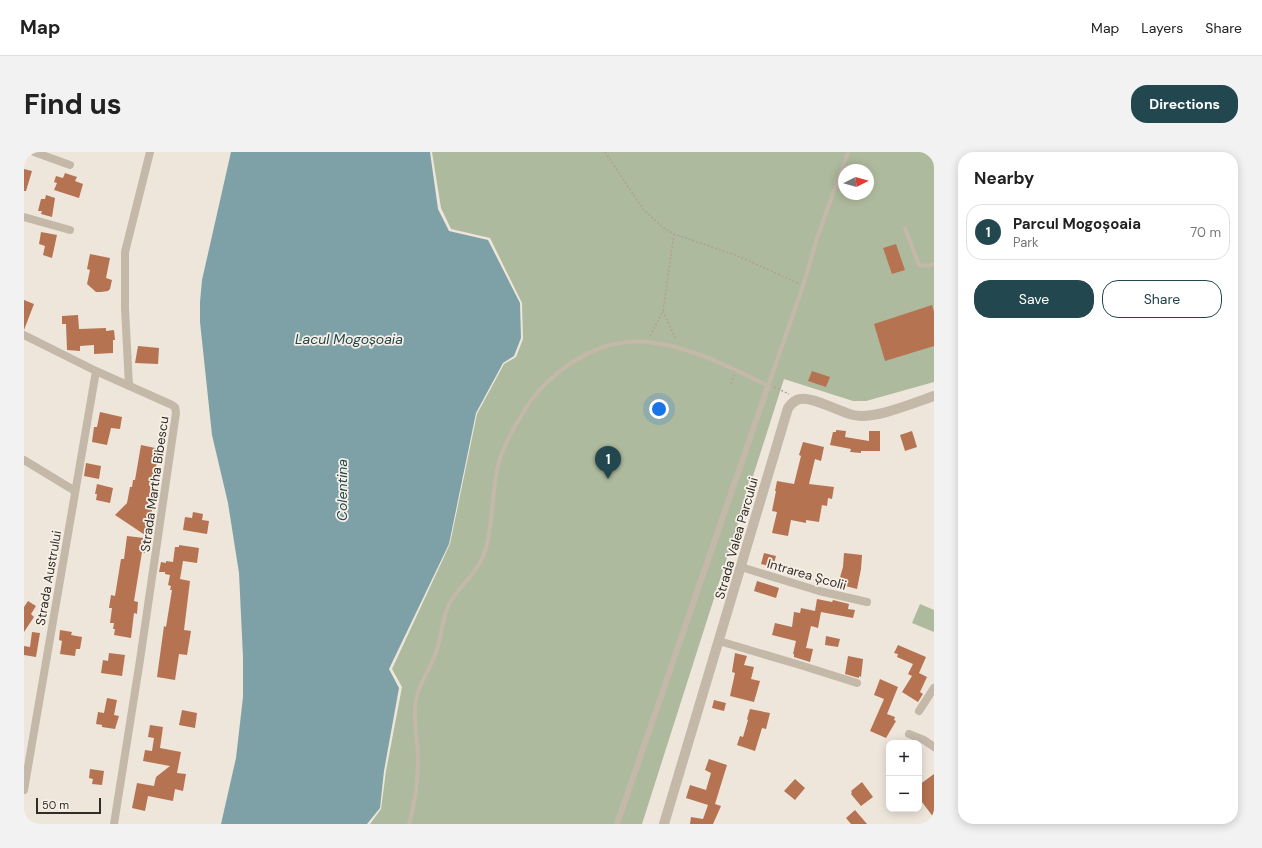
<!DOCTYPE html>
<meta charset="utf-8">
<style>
body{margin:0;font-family:"DM Sans",sans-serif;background:#f2f2f2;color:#222}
.controls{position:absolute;right:12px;bottom:12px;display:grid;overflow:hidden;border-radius:8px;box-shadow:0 2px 10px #0003}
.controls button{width:36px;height:36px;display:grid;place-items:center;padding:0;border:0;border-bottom:1px solid #e0e0e0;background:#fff;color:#222;font:20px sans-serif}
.compass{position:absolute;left:814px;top:12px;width:36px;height:36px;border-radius:50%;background:#fff;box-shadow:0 2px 10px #0003;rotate:84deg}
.scale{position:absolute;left:12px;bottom:10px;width:65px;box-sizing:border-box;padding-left:4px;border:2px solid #322c28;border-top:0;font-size:11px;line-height:14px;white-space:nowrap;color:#322c28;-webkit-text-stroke:3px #f6f0e7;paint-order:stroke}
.you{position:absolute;left:635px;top:257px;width:14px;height:14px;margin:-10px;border:3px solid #fff;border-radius:50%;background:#1a73e8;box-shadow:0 0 0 6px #1a73e833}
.badge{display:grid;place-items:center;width:26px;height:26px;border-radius:50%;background:#23474e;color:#fff;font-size:13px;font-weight:700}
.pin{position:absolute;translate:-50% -33px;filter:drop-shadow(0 1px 2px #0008)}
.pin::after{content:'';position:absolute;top:21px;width:14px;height:12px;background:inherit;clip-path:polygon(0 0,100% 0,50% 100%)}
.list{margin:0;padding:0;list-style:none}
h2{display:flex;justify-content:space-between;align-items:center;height:52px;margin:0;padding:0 16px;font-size:17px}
h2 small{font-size:13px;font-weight:400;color:#767676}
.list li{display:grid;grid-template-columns:26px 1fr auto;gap:12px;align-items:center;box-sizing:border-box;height:56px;margin:0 8px 8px;padding:0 8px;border:1px solid #e0e0e0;border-radius:16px}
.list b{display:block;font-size:15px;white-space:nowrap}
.list p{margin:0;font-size:13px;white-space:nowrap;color:#767676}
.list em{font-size:13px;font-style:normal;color:#767676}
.actions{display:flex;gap:8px;padding:12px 16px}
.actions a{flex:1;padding:9px 0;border:1px solid #23474e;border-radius:16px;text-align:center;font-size:14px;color:#23474e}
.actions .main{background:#23474e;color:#fff}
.map{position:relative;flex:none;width:910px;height:672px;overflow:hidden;border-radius:16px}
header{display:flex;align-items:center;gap:24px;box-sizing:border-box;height:56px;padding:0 20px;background:#fff;border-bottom:1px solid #e0e0e0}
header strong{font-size:19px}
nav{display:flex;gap:22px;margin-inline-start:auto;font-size:14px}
.intro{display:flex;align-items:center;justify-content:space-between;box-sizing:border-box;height:96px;padding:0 24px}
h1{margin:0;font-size:28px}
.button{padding:10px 18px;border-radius:16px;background:#23474e;color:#fff;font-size:14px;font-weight:700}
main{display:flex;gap:24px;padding:0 24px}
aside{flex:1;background:#fff;border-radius:16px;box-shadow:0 2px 10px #0003}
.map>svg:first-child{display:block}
.green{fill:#aeba9d;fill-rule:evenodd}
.water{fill:#7ea1a7}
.building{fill:#b57352}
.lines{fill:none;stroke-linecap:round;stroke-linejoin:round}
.path{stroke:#afa293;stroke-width:1.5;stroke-dasharray:2 2;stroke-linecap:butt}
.service{stroke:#c4b8a9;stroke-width:4}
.pedestrian{stroke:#c4b8a9;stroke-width:6}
.minor{stroke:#c4b8a9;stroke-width:8}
.tertiary{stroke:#c4b8a9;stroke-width:10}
.labels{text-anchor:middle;stroke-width:3.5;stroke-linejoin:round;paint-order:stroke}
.street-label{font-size:13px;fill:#322c28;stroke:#f6f0e7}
.water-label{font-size:14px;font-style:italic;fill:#23474e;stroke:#f6f0e7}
</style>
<header>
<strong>Map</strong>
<nav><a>Map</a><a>Layers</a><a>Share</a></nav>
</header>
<div class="intro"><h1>Find us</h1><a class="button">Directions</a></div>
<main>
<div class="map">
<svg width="910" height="672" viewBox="0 0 910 672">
<rect width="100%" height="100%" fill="#eee6db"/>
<path class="green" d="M408,0h502v230l-68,19h-13l-69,-22 -142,445h-272l11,-15 5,-38 16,-84 -10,-18 58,-125 27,-130 27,-50 12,-7 7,-18 -1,-36 -32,-65 -39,-9 -10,-21zM820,18h24v24h-24z
M896,452l14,6v22l-22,-9z"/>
<path class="water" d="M207,0h199l8,57 11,22 39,9 32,63 1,35 -7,18 -11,7 -27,50 -27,131 -60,125 10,19 -15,83 -4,37 -13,16h-146l15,-66 7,-61v-40l-4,-84 -11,-70 -16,-68 -12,-113v-20l2,-22z"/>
<path class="building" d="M0,17l8,2 -6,20h-2z
M41,21l12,4 -2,4 8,3 -4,14 -25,-8 3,-7 -3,-1 2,-6 7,2z
M22,43l9,3 -3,19 -11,-3 1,-3h-4l3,-12h4z
M17,80l16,3 -5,23 -9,-3 2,-9 -6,-2z
M872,92l9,26 -13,4 -9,-26z
M66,102l20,4 -4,20 6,2 -2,9 -2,2 -7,1h-5l-9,-8 3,-14 -3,-1z
M0,148l10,4 -10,26z
M908,153l2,7v34l-49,15 -11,-37z
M54,163l1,14 27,-1v3l8,-1 1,10h-2v13l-19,1v-9l-14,1v5l-13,-1 -1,-26h-4v-8z
M114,194l21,2 -1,16 -23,-1z
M788,219l18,6 -4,10 -18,-6z
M76,260l22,5 -2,12 -9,-1 -4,17 -15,-3 2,-15h3z
M812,278l10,1 -1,6 24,4v-10h11v20h-19v2l-11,-1 1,-3 -21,-4 3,-13h3z
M888,279l5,16 -12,4 -5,-16z
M779,290l21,5 -3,14 -6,-2 -6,25 25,3 -2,12 -4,-1 -1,8 -5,-1 -3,17 -13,-2v3l-15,-3 -3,16 -16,-3 5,-21 -5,-1 4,-20h-1l2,-10 17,3 7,-28 -2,-1z
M117,293l19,4 -13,59 5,1 -2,17 -4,-1 -1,10 -30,-20 12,-12 3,-16h2l1,-7h2z
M62,311l15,3 -2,13 -15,-3z
M73,332l16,4 -3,15 -14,-3 1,-6h-2z
M169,360l10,2 -1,6 7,1 -2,13 -24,-4 2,-13 7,1z
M103,384l17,2v3l3,1 -2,11 -3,-1 -8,49 4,1 -1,12 -3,-1 -3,25 -17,-3 1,-6h-2l1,-6h-4l2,-15h-3l2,-13 4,1 6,-37h3z
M155,393l20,3 -2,15 -14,-2 -3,18 10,2 -6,49 7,1 -4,24 -8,-1 -4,26 -18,-3 7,-51 2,1 6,-37h-2l1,-4 -3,-1 2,-10 -5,-1v-2h-6l2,-10 5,1v-2l7,1 2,-15h4z
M740,401l12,3 -3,11 -12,-3z
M820,401l18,2 -1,14 -4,20 -19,-5 5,-17z
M733,429l22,7 -3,10 -22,-7z
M793,447l15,3 1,-2 16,4 -1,5 7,1 -2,8 -32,-6 -3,16 -7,-2 -5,22 7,1 -3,13 -16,-5v-3h-1l3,-13 -24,-6 3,-12 17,4 2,-15 6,1 1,-5 14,3z
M4,449l8,5 -5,8 3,3 -10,15v-25z
M36,478l12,2 -1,3 11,2 -2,12h-4l-1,7 -15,-2 2,-13 -3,-1z
M8,480l8,1 -4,24 -12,-2v-9l6,1z
M802,484l14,3 -2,8 -13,-2z
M874,493l28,12 -7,16 8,4 -7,15 3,2 -5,8 -16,-10 10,-16 -4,-2 5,-10 -16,-7 1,-3 -4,-1z
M85,501l16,2 -3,21 -21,-3 2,-13 5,1z
M711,501l12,3 -3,9 10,2 -3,12 9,2 -6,21 -24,-6 5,-23 -3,-1z
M824,504l15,3 -2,18 -2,-1v2l-14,-4z
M856,527l18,8 -11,27 8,3 -1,3 2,1 -10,17 -16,-7 14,-32 -10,-4z
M83,546l10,2 -3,15 5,1 -4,13 -13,-2v-2l-6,-1 2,-12 6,1z
M690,548l12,3 -2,8 -12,-3z
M726,557l20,4 -4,16 -4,-1 -7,23 -18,-6 3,-9 3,1 5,-17 -1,-1z
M158,558l15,3 -2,15 -16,-3z
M126,573l13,2 -3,21 21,4 -4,21 9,1 -3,17 -8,-2 -2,12 -25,-5 -3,15 -13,-3 5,-25 17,3 2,-9 14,-11 -27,-5 2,-11 7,1 2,-13 -6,-1z
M685,607l18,6 -12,39 6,2 -8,18h-23l1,-7 12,2 5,-14 -22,-7 4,-13 16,5 5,-17 -6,-3z
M66,617l14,2 -2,14 -10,-1 1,-5 -4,-1z
M910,622v44l-15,-20v-13z
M771,627l10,9 -10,12 -11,-9z
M838,630l11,15 -12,9 -10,-12 1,-2 -1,-1z
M831,658l12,14h-16l-5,-6z"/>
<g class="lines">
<path class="path" d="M581,0l38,57 19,18 12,7 64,22 60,27
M639,159l13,29
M626,184l13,-25 11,-77
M707,232l3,-9
M750,235l15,7"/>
<path class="service" d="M881,76l14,37 8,1 7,-2
M385,672c6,-21 9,-42 9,-64 0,-22 -7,-46 0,-68 5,-15 15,-28 19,-43 5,-15 5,-30 12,-45 12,-21 30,-31 37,-56 8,-28 5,-58 13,-86 3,-12 10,-24 16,-36 7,-11 13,-23 22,-33 27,-31 67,-55 110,-51 43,4 83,25 121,44l35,-100 14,-48 31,-86"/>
<path class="pedestrian" d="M593,672l151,-438"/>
<path class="minor" d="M10,0l36,13
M0,65l46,13
M0,183l72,36 76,34 3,2 1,6 -36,247 -26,164
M105,234l-4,-78v-56l25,-100
M0,308l51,31
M717,415l78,24 48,11
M695,489l81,24 57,18
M895,559l15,-23
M885,582l15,6 10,7
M0,638l72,-419"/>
<path class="tertiary" d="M640,672l124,-416c3,-4 7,-8 12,-9 12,-3 40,13 53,16 21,5 60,-12 81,-19"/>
</g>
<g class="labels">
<g class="street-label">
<text transform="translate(130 332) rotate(-82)" y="5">Strada Martha Bibescu</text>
<text transform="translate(712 386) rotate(-74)" y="5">Strada Valea Parcului</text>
<text transform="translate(783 422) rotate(16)" y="5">Intrarea Școlii</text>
<text transform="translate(24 426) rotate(-80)" y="5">Strada Austrului</text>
</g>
<g class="water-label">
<text x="325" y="192">Lacul Mogoșoaia</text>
<text transform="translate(318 338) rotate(-90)" y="5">Colentina</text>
</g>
</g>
</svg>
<div class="controls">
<button>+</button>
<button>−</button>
</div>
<svg class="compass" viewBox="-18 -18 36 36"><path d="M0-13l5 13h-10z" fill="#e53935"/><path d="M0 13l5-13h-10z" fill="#767676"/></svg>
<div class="scale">50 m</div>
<div class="you"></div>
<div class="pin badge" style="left:584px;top:327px">1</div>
</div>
<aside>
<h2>Nearby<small></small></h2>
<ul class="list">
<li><span class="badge">1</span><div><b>Parcul Mogoșoaia</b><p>Park</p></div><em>70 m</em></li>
</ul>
<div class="actions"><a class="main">Save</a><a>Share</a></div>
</aside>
</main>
